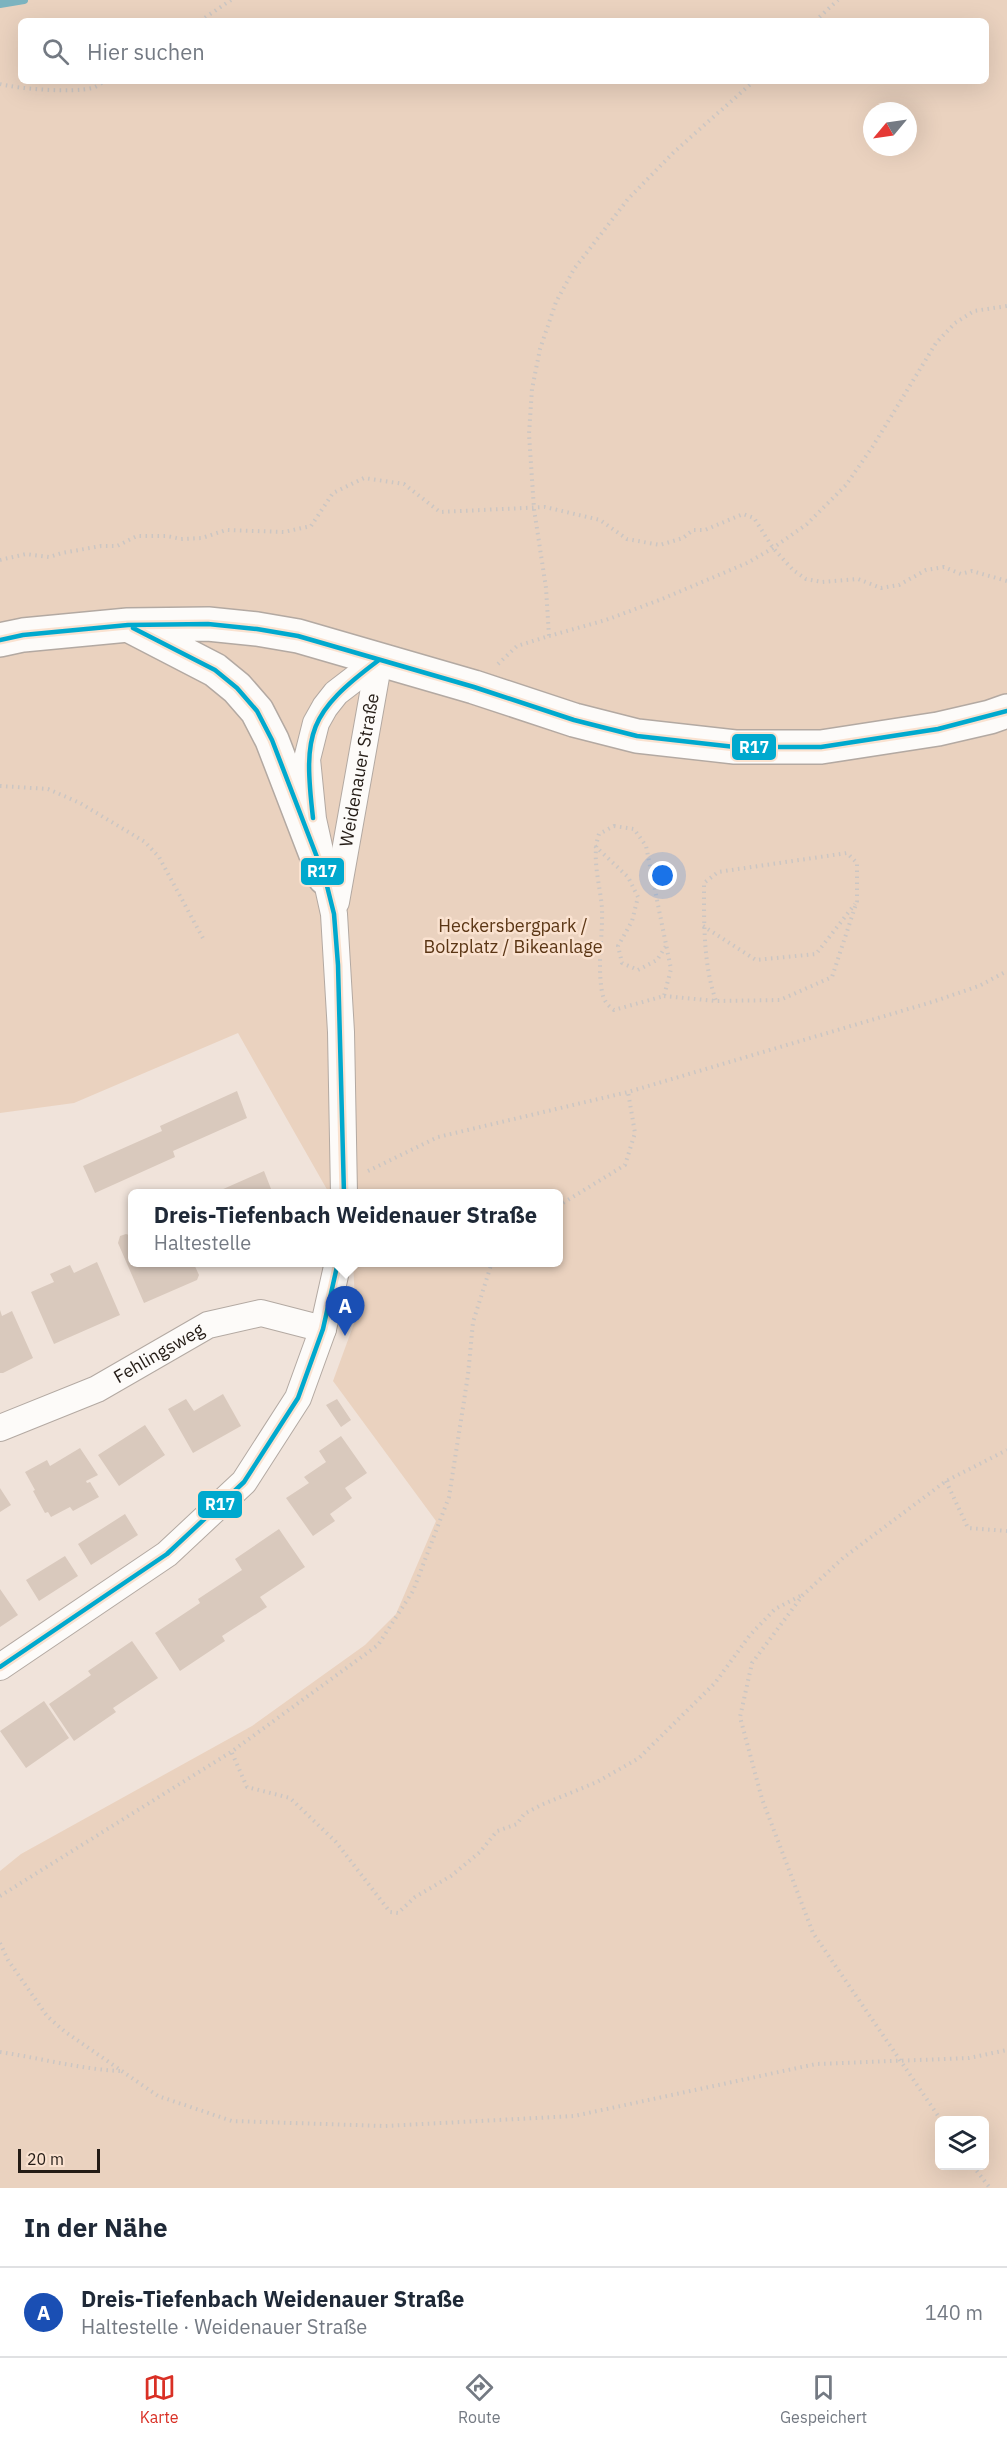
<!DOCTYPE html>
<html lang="de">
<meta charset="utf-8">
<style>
body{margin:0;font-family:"IBM Plex Sans",sans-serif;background:#f6f6f7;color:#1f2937}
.controls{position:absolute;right:18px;bottom:18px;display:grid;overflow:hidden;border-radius:9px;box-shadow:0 6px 24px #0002}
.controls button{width:54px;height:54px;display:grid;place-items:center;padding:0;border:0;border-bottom:2px solid #e0e1e3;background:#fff;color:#1f2937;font:30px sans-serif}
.compass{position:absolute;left:863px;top:102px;width:54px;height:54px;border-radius:50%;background:#fff;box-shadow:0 6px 24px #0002;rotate:241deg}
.scale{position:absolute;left:18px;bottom:15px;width:82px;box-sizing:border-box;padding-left:6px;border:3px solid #241c16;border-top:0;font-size:16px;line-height:21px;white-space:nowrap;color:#241c16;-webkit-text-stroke:4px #fae2d0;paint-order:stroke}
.you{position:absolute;left:663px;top:876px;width:21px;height:21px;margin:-15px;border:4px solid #fff;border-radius:50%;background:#1a73e8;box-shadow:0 0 0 9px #1a73e833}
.badge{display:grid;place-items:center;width:39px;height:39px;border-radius:50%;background:#d93025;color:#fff;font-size:20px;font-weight:700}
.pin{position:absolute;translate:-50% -50px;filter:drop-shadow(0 2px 3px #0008)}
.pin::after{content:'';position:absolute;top:32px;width:21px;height:18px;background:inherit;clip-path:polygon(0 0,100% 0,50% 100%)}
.popup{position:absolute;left:128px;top:1189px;width:435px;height:78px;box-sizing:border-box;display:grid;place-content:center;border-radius:9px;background:#fff;filter:drop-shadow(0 2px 4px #0005);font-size:20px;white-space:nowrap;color:#747a83}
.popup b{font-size:22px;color:#1f2937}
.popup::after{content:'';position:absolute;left:50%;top:100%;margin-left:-12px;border:12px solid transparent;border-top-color:#fff}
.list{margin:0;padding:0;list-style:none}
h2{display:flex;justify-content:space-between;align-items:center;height:78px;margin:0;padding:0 24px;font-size:26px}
h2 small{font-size:20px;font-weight:400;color:#747a83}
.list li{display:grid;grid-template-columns:39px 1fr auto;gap:18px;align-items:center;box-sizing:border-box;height:90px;padding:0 24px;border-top:2px solid #e0e1e3}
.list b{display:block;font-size:22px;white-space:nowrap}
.list p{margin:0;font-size:20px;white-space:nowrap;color:#747a83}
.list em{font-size:20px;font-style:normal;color:#747a83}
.icon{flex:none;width:33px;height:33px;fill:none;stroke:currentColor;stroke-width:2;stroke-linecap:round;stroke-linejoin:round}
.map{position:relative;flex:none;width:1007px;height:2188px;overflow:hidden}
.search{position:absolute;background:#fff;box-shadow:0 6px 24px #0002;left:18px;right:18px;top:18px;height:66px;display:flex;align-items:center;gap:15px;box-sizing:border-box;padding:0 21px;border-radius:9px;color:#747a83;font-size:22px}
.sheet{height:168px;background:#fff}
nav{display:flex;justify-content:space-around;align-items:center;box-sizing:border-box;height:84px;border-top:2px solid #e0e1e3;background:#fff;font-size:16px;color:#747a83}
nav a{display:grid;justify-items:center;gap:3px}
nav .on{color:#d93025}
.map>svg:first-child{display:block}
.green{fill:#ead2bf;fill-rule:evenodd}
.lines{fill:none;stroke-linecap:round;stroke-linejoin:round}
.stream{stroke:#7cb3bf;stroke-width:8}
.building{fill:#d9c9bd}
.minor-casing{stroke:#b3a9a2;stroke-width:28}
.tertiary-casing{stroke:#b3a9a2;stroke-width:36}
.path{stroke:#cbc6c3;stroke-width:4;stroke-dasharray:1.5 4.5;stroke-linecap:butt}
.minor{stroke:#fdfbf9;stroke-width:26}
.tertiary{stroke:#fdfbf9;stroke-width:33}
.bus-1-casing{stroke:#fae2d0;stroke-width:9}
.bus-1{stroke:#00a9ce;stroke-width:4.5}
.labels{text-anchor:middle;stroke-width:5;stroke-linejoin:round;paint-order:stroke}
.street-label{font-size:18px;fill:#241c16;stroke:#fae2d0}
.park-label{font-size:18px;fill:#5b3615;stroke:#fae2d0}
.line-badge{stroke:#fae2d0;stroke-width:2}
.badge-label{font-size:16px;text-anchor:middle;font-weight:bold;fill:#fff}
</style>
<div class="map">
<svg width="1007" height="2188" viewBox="0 0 1007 2188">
<rect width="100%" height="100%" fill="#f0e3da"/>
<path class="green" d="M0,0h1007v2188h-1007v-317l21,-17 231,-128 113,-81 31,-31 40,-93 -103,-140 23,-63 -3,-55 205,-1v-68l-229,-1 -91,-160 -164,70 -74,10zM21,21h965v60h-965zM872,111h36v36h-36zM940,2120h44v46h-44z"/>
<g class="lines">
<path class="stream" d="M0,4l24,-4"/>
</g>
<path class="building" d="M237,1091l10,27 -74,33 2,6 -80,36 -12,-27 79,-35 -2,-5z
M264,1171l9,23h-61z
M126,1234l6,2v26h61l6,13 -2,5 -53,23 -26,-60 2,-7z
M97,1262l23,53 -66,29 -23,-52 23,-10 -4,-8 20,-9 4,8z
M0,1310l2,6 10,-5 21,47 -30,15h-3z
M223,1394l18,32 -48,27 -25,-44 18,-10 8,12z
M337,1399l14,21 -10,7 -15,-22z
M145,1425l20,30 -46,31 -21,-31z
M341,1436l26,37 -22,15 7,10 -22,16 5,7 -22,15 -27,-38 23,-15 -5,-6 22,-15 -7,-11z
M80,1448l18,27 -12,6 1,2 3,-1 9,15 -26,14 -3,-4 -19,10 -3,-5 -3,1 -12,-22 2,-1 -10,-18 22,-12 3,6z
M0,1488l11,17 -11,7z
M125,1514l13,21 -47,30 -13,-21z
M279,1529l26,38 -45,30 7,10 -45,29 3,5 -45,30 -25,-38 45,-30 -2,-4 44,-29 -7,-11z
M65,1556l13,20 -39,25 -13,-21z
M0,1589l18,26 -18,12z
M132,1641l26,37 -45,30 3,4 -42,29 -25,-37 42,-29 -3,-4z
M44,1701l25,37 -43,30 -26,-37z"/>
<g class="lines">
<defs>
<g id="minor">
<path id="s1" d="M336,902l43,-242"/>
<path d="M344,1194l-3,-162 -7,-118 -21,-95 -6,-60 9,-36 9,-16 11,-14 43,-33"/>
<path id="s2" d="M0,1428l97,-39 111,-64 53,-12 62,16"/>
<path d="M0,1667l167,-113 77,-72 54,-84 25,-69 15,-67"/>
</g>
<path id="tertiary" d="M132,627l83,43 22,18 20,23 15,29 53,138
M0,640l23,-5 105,-10 80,-1 49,5 41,7 176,51 100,33 63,16 98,11h86l117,-18 52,-12 17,-6"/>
</defs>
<use href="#minor" class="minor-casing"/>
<use href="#tertiary" class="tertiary-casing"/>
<path class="path" d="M200,21l31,-21
M815,21l23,-21
M0,84c19,5 73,9 92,4 5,-1 9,-5 13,-7
M0,560l26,-6 23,3 13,-4 39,-7h16l20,-10h30l14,3 21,-1 24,-8 58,2 27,-6 22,-33 31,-15 40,6 36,28 105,-5 55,13 27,19 33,6 23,-7 10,-8h12l38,-16 11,4 19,30 20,22 13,9 16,3 36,-3 23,9 18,-3 27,-15 18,-3 17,7 11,-3 35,10
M549,636l57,-16 56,-21 85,-36 26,-15 34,-24 39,-39 27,-39 63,-103 19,-20 19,-12 33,-5
M498,664l19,-18 32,-10 -3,-48 -12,-79 -5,-75 3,-45 8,-40 16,-47 18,-33 54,-70 46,-47 80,-71
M0,786l48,3 32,14 65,39 14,15 46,85
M614,826l20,3 12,17 25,123 -7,27 -50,14c-7,-5 -10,-9 -12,-18 -5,-29 1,-56 0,-84 -2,-24 -11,-51 -3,-74z
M595,846l33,31 10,20 -6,24 -14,25 4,17 16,7 19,-10 9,-14
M703,926l53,34 60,-6 39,-50
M664,996l52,5 64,-1 52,-23 25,-76v-38l-10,-10 -129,19 -14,11c0,38 -1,81 12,118
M368,1171l70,-34 190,-45 304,-90 47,-16 28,-15
M558,1206l67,-41 10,-32 -7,-41
M946,1481l22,47 39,3
M232,1753l15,34 43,11 46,44 54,70 8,1 17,-16 36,-21 29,-24 17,-21 20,-7 7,-10 17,-9 56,-23 42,-24 76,-75 35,-48 25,-26 27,-14
M0,1896l231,-144 147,-107 35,-54 36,-94 19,-122 5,-53 19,-60
M0,1943l8,17 39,56 17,15 94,65 74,25 153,5 189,-10 242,-52 153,-6 38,-8
M0,2052c40,6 79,17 120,19
M941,2120l-128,-187 -51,-134 -22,-82 12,-54 51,-68 40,-37 103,-77 61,-31
M973,2166l17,22"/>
<use href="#minor" class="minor"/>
<use href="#tertiary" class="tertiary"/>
<defs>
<path id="bus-1" d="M133,628l82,42 22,18 20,23 15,29 53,138 9,36 4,51 6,229
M0,640l23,-5 105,-10 80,-1 49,5 41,7 176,51 100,33 63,16 98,11h86l117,-18 69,-18
M313,818c-10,-86 -5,-105 66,-158
M0,1667l167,-113 77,-72 54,-84 25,-69 15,-67"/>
</defs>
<use href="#bus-1" class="bus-1-casing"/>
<use href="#bus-1" class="bus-1"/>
</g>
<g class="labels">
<g class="street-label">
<text dy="6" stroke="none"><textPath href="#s1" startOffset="134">Weidenauer Straße</textPath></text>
<text dy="6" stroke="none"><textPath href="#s2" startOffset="176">Fehlingsweg</textPath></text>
</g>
<g class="park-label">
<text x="513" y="932">Heckersbergpark /<tspan x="513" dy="21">Bolzplatz / Bikeanlage</tspan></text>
</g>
</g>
<g class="line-badge">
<rect x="731" y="733" width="46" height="28" rx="6" fill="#00a9ce"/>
<rect x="300" y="857" width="45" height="29" rx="6" fill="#00a9ce"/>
<rect x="197" y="1490" width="46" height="29" rx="6" fill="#00a9ce"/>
</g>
<g class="badge-label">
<text x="754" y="753">R17</text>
<text x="322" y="877">R17</text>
<text x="220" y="1510">R17</text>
</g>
</svg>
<div class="controls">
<button><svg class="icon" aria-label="layers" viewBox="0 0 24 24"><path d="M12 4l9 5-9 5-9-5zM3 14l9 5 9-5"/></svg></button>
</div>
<svg class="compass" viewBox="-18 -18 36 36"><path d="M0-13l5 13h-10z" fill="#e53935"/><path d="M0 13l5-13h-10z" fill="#747a83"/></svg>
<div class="scale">20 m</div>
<div class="you"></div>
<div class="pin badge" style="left:345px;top:1336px;background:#1a4fb4">A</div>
<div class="popup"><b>Dreis-Tiefenbach Weidenauer Straße</b>Haltestelle</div>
<div class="search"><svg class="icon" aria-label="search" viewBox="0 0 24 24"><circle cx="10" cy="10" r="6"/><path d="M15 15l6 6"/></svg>Hier suchen</div>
</div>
<section class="sheet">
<h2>In der Nähe<small></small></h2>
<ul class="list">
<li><span class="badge" style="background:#1a4fb4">A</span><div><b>Dreis-Tiefenbach Weidenauer Straße</b><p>Haltestelle · Weidenauer Straße</p></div><em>140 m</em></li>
</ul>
</section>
<nav>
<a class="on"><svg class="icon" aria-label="map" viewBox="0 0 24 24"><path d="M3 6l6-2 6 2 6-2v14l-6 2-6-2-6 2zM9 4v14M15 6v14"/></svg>Karte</a>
<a><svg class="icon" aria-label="directions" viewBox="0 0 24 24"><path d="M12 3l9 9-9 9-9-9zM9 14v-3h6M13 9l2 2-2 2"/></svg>Route</a>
<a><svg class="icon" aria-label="saved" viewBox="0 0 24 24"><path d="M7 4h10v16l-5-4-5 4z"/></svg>Gespeichert</a>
</nav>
